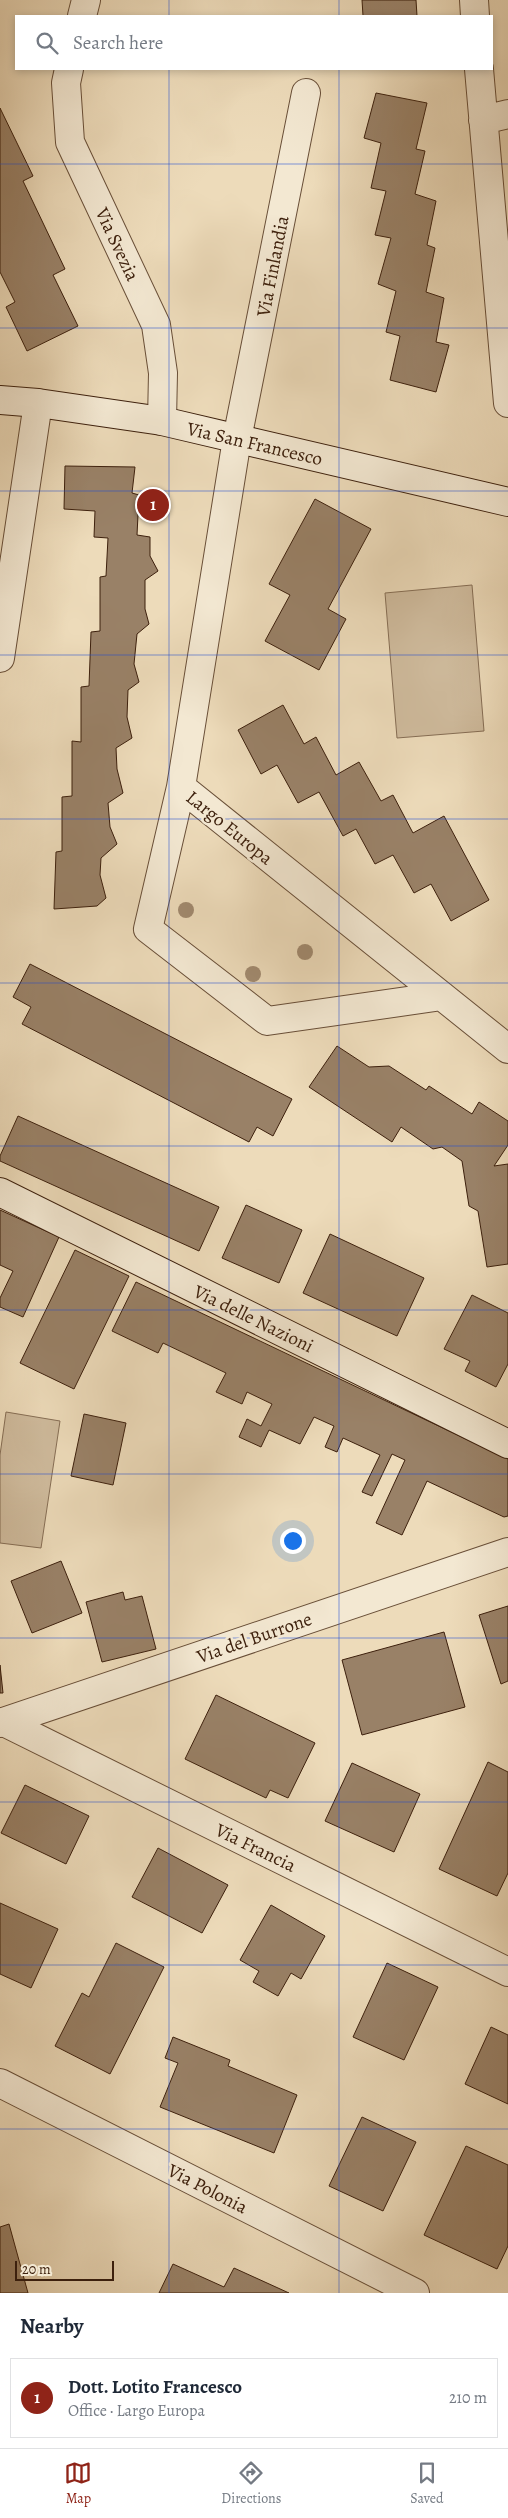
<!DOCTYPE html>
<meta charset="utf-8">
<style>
body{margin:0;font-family:Alegreya,serif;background:#f6f6f7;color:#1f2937}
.scale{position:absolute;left:15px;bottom:12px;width:99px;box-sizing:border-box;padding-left:5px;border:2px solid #3d200d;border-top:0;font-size:14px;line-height:18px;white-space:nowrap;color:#3d200d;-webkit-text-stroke:4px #f3e8d2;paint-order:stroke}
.you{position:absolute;left:292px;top:1540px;width:18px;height:18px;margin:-12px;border:4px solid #fff;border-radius:50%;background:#1a73e8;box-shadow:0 0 0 8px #1a73e833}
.badge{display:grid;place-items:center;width:32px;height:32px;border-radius:50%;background:#8f2418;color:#fff;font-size:16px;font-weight:700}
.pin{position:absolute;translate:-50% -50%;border:2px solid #fff;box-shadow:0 1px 5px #0006}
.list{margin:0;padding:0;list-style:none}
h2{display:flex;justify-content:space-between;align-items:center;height:65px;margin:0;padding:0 20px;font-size:21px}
h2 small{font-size:16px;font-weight:400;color:#747a83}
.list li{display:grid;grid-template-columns:32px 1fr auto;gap:15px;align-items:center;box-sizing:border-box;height:80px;margin:0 10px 10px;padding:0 10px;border:1px solid #e0e1e3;border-radius:0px}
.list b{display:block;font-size:19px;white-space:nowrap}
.list p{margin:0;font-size:16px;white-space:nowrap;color:#747a83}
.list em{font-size:16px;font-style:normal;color:#747a83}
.icon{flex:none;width:28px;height:28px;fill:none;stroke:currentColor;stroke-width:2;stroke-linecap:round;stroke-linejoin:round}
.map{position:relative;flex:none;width:508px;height:2293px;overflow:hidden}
.search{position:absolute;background:#fff;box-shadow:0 2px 8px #0003;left:15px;right:15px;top:15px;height:55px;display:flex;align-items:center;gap:12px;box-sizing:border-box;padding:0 18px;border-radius:0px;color:#747a83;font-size:19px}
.sheet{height:155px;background:#fff}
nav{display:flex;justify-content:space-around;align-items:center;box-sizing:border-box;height:70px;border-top:1px solid #e0e1e3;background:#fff;font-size:14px;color:#747a83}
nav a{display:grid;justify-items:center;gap:2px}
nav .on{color:#8f2418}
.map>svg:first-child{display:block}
.green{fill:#cfbb9d;stroke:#866e55}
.building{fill:#998167;stroke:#3d200d}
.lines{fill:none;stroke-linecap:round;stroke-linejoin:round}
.minor-casing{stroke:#694f38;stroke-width:30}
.tertiary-casing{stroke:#694f38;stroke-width:30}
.secondary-casing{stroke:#3d200d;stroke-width:30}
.minor{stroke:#f3e8d2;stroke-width:28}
.tertiary{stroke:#f3e8d2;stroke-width:28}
.secondary{stroke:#f3e8d2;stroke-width:28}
.tree{fill:#a18a6f}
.grid{fill:none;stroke:#1d4ed8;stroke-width:1;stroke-opacity:0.55}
.labels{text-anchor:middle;stroke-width:5;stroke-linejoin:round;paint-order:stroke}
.street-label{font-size:19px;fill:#3d200d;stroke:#f3e8d2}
</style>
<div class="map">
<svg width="508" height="2293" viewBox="0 0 508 2293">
<rect width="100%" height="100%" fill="#eddbba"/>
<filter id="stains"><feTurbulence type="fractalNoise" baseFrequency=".004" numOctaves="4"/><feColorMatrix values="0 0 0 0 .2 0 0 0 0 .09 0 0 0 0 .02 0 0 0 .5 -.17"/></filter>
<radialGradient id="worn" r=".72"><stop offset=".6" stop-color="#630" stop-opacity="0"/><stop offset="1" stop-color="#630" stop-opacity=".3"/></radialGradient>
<path class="green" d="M472,585l12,146 -87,7 -12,-145z
M6,1412l54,9 -19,127 -41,-5v-88z"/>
<path class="building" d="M362,0h54l1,16h-54z
M376,93l51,10 -11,46 9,2 -10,43 21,7 -9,44 8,3 -9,44 18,6 -8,44 13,3 -13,47 -46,-12 10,-44 -14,-4 10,-41 -18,-7 13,-46 -16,-3 11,-44 -15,-3 10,-45 -17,-5z
M0,108l33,68 -10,5 42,88 -12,6 25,51 -51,25 -21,-44 9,-5 -15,-30z
M65,466l70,1 -3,26 7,2 -2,40 13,2v19l8,15 -13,9v29l4,15 -12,10 -3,30 5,18 -11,8 -1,27 5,21 -16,10 1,21 6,24 -15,10 2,24 7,17 -16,14 -1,17 6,23 -9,8 -43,3 2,-57 6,-1v-54l10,-1v-55l9,1v-55l8,-1 2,-54 9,-1v-54l6,-1 2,-38 -14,-1 1,-26 -31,-2z
M315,499l56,30 -43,80 18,10 -27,51 -54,-29 25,-46 -21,-11z
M283,705l21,39 12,-7 20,38 23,-13 22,39 12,-6 20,38 31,-17 45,84 -38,21 -20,-37 -17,9 -21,-38 -18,9 -19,-35 -13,7 -24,-44 -21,11 -21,-38 -16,9 -23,-44z
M30,964l262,135 -19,37 -16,-9 -8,15 -227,-118 9,-17 -18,-10z
M337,1046l32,21 20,-1 37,24 3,-4 43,28 7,-12 29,19v24l-14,21 14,-2v100l-21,3 -9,-56 -9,-5 -7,-45 -20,-14 -9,2 -32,-22 -9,15 -83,-55z
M18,1116l201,91 -20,44 -199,-90v-5z
M246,1205l56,25 -23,53 -57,-25z
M0,1210l59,27 -36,80 -23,-10v-9l13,-27 -13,-6z
M330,1234l94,44 -27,58 -94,-43z
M75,1250l54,26 -55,113 -54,-26z
M136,1282l372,177v57l-4,1 -77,-36 -25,54 -26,-12 29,-63 -13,-6 -20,42 -10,-4 18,-37 -37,-17 -6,14 -12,-5 9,-21 -20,-9 -14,27 -31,-14 -8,17 -22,-10 8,-18 14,7 11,-22 -25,-12 -5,12 -26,-12 10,-19 -63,-30 -5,10 -46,-22z
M472,1295l36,18v51l-12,23 -31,-16 5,-10 -26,-12z
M84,1414l42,9 -13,62 -42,-9z
M61,1561l21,52 -50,20 -21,-52z
M123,1592l2,8 17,-4 14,53 -54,13 -16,-60z
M508,1606v75l-7,3 -22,-69z
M444,1632l21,75 -103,28 -20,-75z
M0,1665l3,28h-3z
M216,1695l99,48 -27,55 -18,-8 -4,8 -81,-39z
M488,1762l20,10v101l-11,23 -58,-27z
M352,1763l68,31 -26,58 -69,-31z
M25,1785l64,31 -23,48 -65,-31z
M158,1848l70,37 -26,48 -70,-36z
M0,1903l58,26 -27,59 -31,-14z
M271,1905l54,31 -24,43 -10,-6 -13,23 -25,-14 6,-11 -19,-11z
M116,1943l48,24 -54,107 -55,-28 27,-53 7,4z
M387,1963l51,24 -34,73 -51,-23z
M491,2027l17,8v69l-43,-20z
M173,2037l57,23 -2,6 69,29 -23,58 -114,-46 18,-44 -13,-5z
M362,2117l54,25 -33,69 -54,-25z
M466,2146l42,19v81l-11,23 -73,-34z
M9,2224l19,69h-28v-66z
M173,2264l51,23 10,-19 55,25h-130z"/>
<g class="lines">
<defs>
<path id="minor" d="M474,0l1,16
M82,16l4,-16
M69,69l-3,14 4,59 86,183 7,48 -1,48
M479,69l29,334
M306,93l-69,346 -56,348 327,262
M483,120l25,-6
M0,658l38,-255
M181,787l-33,142 119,92 175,-25
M4,1722l504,250
M0,2083l415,210"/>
<path id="tertiary" d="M0,1723l508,-171"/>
<path id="secondary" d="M0,400l38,3 124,18 346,81
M0,1192l508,252"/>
</defs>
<use href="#minor" class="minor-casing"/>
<use href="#tertiary" class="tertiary-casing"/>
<use href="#secondary" class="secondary-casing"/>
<use href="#minor" class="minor"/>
<use href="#tertiary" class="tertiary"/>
<use href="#secondary" class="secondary"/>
</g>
<g class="tree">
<circle cx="186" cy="910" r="8"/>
<circle cx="305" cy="952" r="8"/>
<circle cx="253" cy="974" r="8"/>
</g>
<path class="grid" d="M169,0v16M339,0v16M169,69v2224M339,69v2224M0,164h508M0,328h508M0,491h508M0,655h508M0,819h508M0,983h508M0,1146h508M0,1310h508M0,1474h508M0,1638h508M0,1802h508M0,1965h508M0,2129h508"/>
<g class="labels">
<g class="street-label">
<text transform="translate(118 244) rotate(65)" y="7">Via Svezia</text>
<text transform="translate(272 266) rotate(-79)" y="7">Via Finlandia</text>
<text transform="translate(255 443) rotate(13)" y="7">Via San Francesco</text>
<text transform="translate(230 827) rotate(39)" y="7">Largo Europa</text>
<text transform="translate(254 1318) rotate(26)" y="7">Via delle Nazioni</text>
<text transform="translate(254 1637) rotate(-19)" y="7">Via del Burrone</text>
<text transform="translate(256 1847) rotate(26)" y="7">Via Francia</text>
<text transform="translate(208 2188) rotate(27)" y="7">Via Polonia</text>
</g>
</g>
<rect width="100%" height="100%" filter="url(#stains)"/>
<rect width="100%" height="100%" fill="url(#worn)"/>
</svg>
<div class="scale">20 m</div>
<div class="you"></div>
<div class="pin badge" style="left:153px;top:505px">1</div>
<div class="search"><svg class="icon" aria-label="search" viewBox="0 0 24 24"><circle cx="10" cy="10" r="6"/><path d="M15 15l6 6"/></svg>Search here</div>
</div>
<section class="sheet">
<h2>Nearby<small></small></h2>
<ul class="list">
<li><span class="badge">1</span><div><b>Dott. Lotito Francesco</b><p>Office · Largo Europa</p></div><em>210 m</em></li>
</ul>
</section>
<nav>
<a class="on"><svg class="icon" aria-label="map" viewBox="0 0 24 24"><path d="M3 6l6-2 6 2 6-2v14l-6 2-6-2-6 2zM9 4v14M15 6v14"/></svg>Map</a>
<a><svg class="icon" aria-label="directions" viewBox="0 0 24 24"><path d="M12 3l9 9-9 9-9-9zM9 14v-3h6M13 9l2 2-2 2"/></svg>Directions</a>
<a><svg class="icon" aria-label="saved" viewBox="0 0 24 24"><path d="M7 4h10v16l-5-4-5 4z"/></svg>Saved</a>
</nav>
